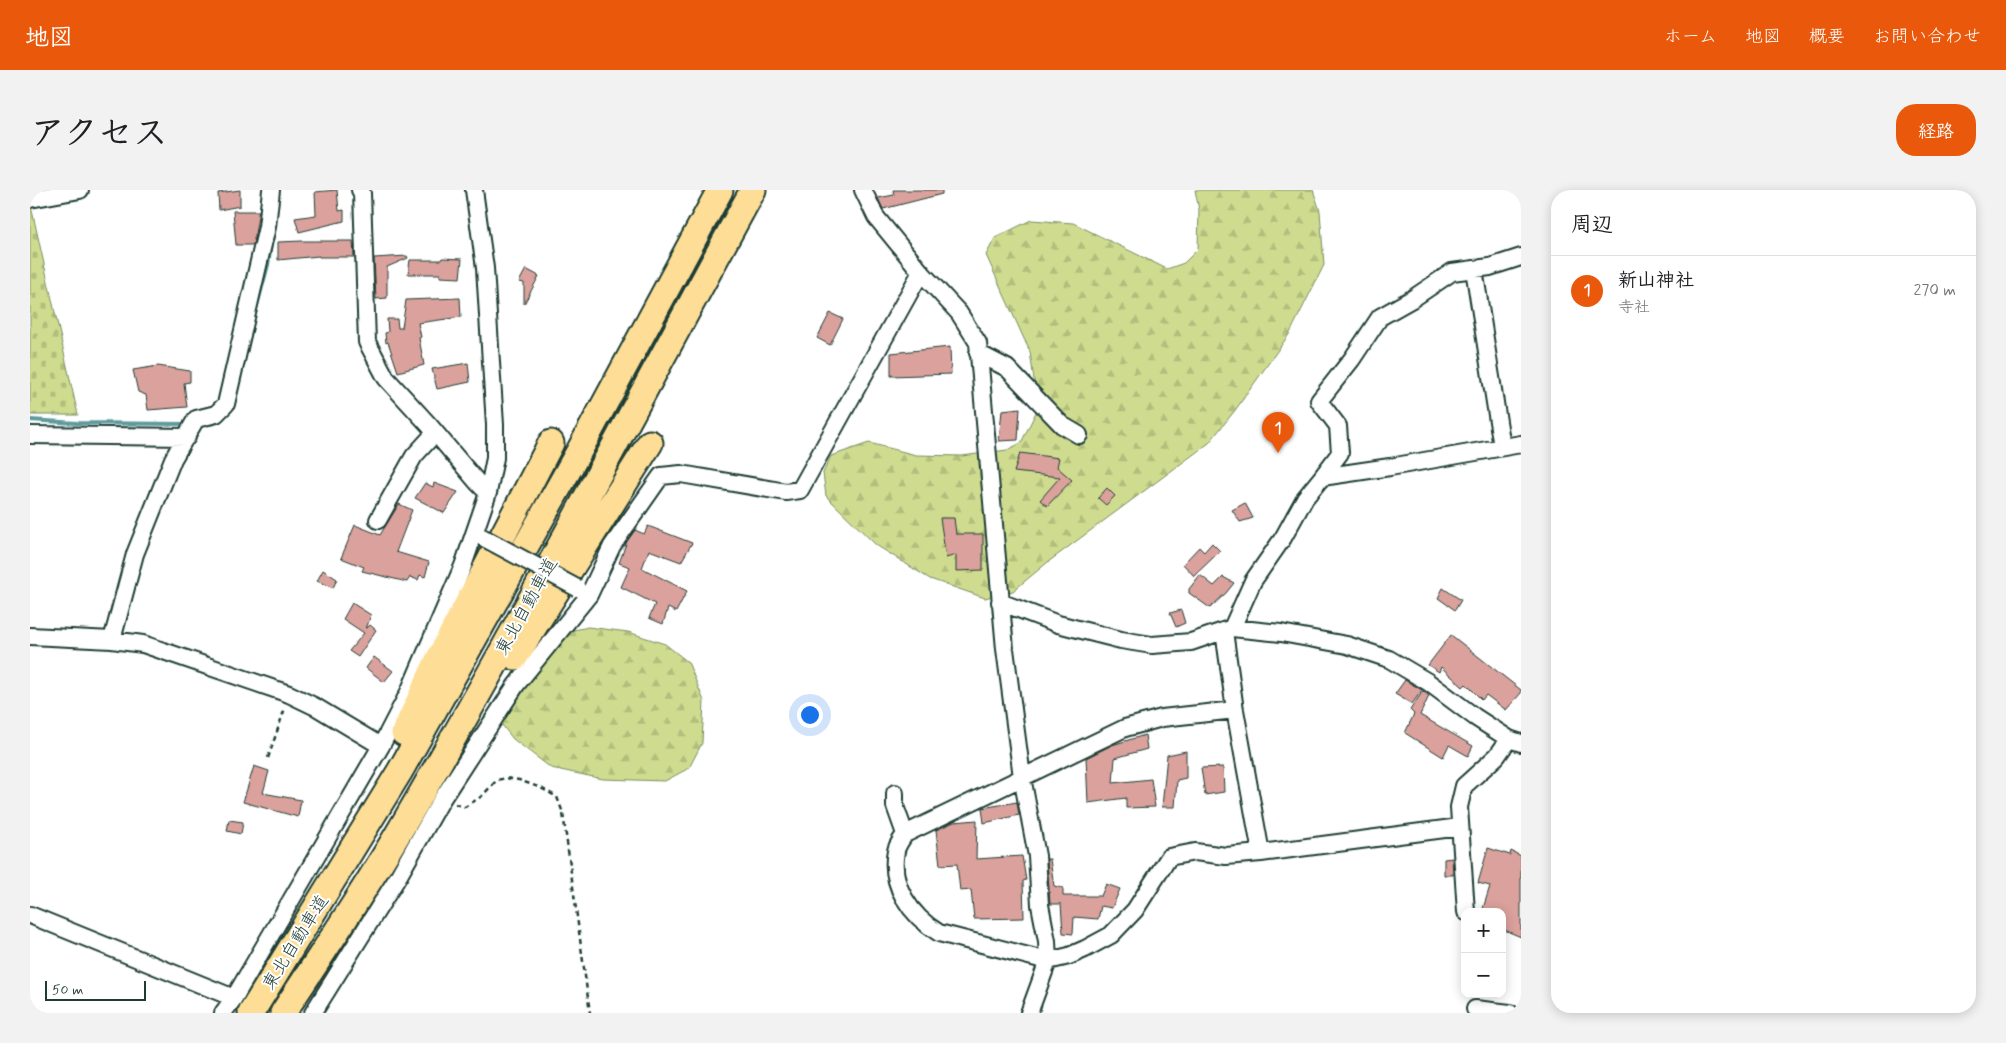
<!DOCTYPE html>
<html lang="ja">
<meta charset="utf-8">
<style>
body{margin:0;font-family:Mynerve,"Klee One",sans-serif;background:#f2f2f2;color:#202124}
.controls{position:absolute;right:15px;bottom:15px;display:grid;overflow:hidden;border-radius:10px;box-shadow:0 2px 12px #0003}
.controls button{width:45px;height:45px;display:grid;place-items:center;padding:0;border:0;border-bottom:1px solid #e0e0e0;background:#fff;color:#202124;font:25px sans-serif}
.scale{position:absolute;left:15px;bottom:12px;width:101px;box-sizing:border-box;padding-left:5px;border:2px solid #1f3d34;border-top:0;font-size:14px;line-height:18px;white-space:nowrap;color:#1f3d34;-webkit-text-stroke:4px #fff;paint-order:stroke}
.you{position:absolute;left:779px;top:524px;width:18px;height:18px;margin:-12px;border:4px solid #fff;border-radius:50%;background:#1a73e8;box-shadow:0 0 0 8px #1a73e833}
.badge{display:grid;place-items:center;width:32px;height:32px;border-radius:50%;background:#ea580c;color:#fff;font-size:16px;font-weight:700}
.pin{position:absolute;translate:-50% -41px;filter:drop-shadow(0 1px 2px #0008)}
.pin::after{content:'';position:absolute;top:26px;width:18px;height:15px;background:inherit;clip-path:polygon(0 0,100% 0,50% 100%)}
.list{margin:0;padding:0;list-style:none}
h2{display:flex;justify-content:space-between;align-items:center;height:65px;margin:0;padding:0 20px;font-size:21px}
h2 small{font-size:16px;font-weight:400;color:#757577}
.list li{display:grid;grid-template-columns:32px 1fr auto;gap:15px;align-items:center;box-sizing:border-box;height:70px;padding:0 20px;border-top:1px solid #e0e0e0}
.list b{display:block;font-size:19px;white-space:nowrap}
.list p{margin:0;font-size:16px;white-space:nowrap;color:#757577}
.list em{font-size:16px;font-style:normal;color:#757577}
.map{position:relative;flex:none;width:1491px;height:823px;overflow:hidden;border-radius:20px}
header{display:flex;align-items:center;gap:30px;box-sizing:border-box;height:70px;padding:0 25px;background:#ea580c;color:#fff}
header strong{font-size:24px}
nav{display:flex;gap:28px;margin-inline-start:auto;font-size:18px}
.intro{display:flex;align-items:center;justify-content:space-between;box-sizing:border-box;height:120px;padding:0 30px}
h1{margin:0;font-size:35px}
.button{padding:12px 22px;border-radius:20px;background:#ea580c;color:#fff;font-size:18px;font-weight:700}
main{display:flex;gap:30px;padding:0 30px}
aside{flex:1;background:#fff;border-radius:20px;box-shadow:0 2px 12px #0003}
.map>svg:first-child{display:block}
.forest{fill:url(#forest-firs);stroke:#778c62}
.cemetery{fill:url(#cemetery-stones);stroke:#778c62}
.lines{fill:none;stroke-linecap:round;stroke-linejoin:round}
.stream{stroke:#5e9a9d;stroke-width:4}
.building{fill:#dba19c;stroke:#1f3d34}
.minor-casing{stroke:#1f3d34;stroke-width:20}
.highway-casing{stroke:#1f3d34;stroke-width:29}
.path{stroke:#1f3d34;stroke-width:2.5;stroke-dasharray:5 4;stroke-linecap:butt}
.minor{stroke:#fff;stroke-width:16}
.highway{stroke:#fede96;stroke-width:25}
.minor-bridge-casing{stroke:#1f3d34;stroke-width:20;stroke-linecap:butt}
.minor-bridge{stroke:#fff;stroke-width:16}
.labels{text-anchor:middle;stroke-width:4;stroke-linejoin:round;paint-order:stroke}
.street-label{font-size:18px;fill:#1f3d34;stroke:#fff}
</style>
<header>
<strong>地図</strong>
<nav><a>ホーム</a><a>地図</a><a>概要</a><a>お問い合わせ</a></nav>
</header>
<div class="intro"><h1>アクセス</h1><a class="button">経路</a></div>
<main>
<div class="map">
<svg width="1491" height="823" viewBox="0 0 1491 823">
<defs>
<pattern id="forest-firs" width="22" height="20" patternUnits="userSpaceOnUse" patternTransform="scale(1.25)"><rect width="22" height="20" fill="#cfdc8f"/><path d="M5 1l3.5 6h-7zM16 11l3.5 6h-7z" fill="#b1be7c"/></pattern>
<pattern id="cemetery-stones" width="16" height="16" patternUnits="userSpaceOnUse" patternTransform="scale(1.25)"><rect width="16" height="16" fill="#cfdc8f"/><path d="M2 7V4a2 2 0 0 1 4 0v3zM10 15v-3a2 2 0 0 1 4 0v3z" fill="#b1be7c"/></pattern>
</defs>
<rect width="100%" height="100%" fill="#fff"/>
<filter id="ink" filterUnits="userSpaceOnUse"><feTurbulence type="fractalNoise" baseFrequency=".02" numOctaves="2"/><feDisplacementMap in="SourceGraphic" scale="10" xChannelSelector="R" yChannelSelector="G"/><feConvolveMatrix kernelMatrix="1 2 1 2 8 2 1 2 1" color-interpolation-filters="sRGB"/></filter>
<g filter="url(#ink)">
<path class="forest" d="M1165,0h118l7,21 4,54 -34,68 -54,76 -27,34 -161,119 -35,29 -28,7 -55,-19 -54,-34 -50,-49 -3,-23 8,-17 38,-13 47,12 46,1 45,-6 14,-7 17,-35 -8,-56 -44,-97 9,-17 36,-18 42,3 94,46 17,-6 14,-14 1,-39z
M558,437l40,5 37,12 23,18 16,39 -2,42 -13,25 -24,13 -62,-2 -52,-11 -38,-29 -18,-23c9,-29 22,-59 48,-77 9,-7 34,-9 45,-12z"/>
<path class="cemetery" d="M0,16h1l47,209h-48z"/>
<g class="lines">
<path class="stream" d="M225,123l13,-48 3,-21
M0,230l47,3 110,1
M174,234c11,0 17,-1 22,-11"/>
</g>
<path class="building" d="M210,0v16l-21,4 -1,-17z
M307,0l2,21 5,-1v11l-45,11 -4,-14 21,-3 -1,-23z
M863,0h49v4l-59,15 -5,-11 16,-3z
M203,21h26l-6,34h-17z
M272,51h51l1,16h-35v-1l-41,4v-18z
M377,66l1,2 -21,9v31l-11,1 -2,-41z
M412,68l20,1 -2,19 -20,-1v-3h-32l2,-14h31z
M496,79l13,7 -15,28v-21l-5,-1z
M430,108l1,19 -43,6 3,14 -2,1 5,27 -26,7 -10,-30 -2,1 -1,-10 3,-1 -1,-13h10l1,9h4l4,-28z
M800,123l13,6 -13,26 -13,-7z
M920,157l1,27 -60,2v-23z
M438,173l2,19 -33,7 -5,-20z
M128,176l32,5v11l-6,1 3,24 -39,3 -2,-15 -8,-3 -5,-22z
M990,218l-2,32 -19,1 3,-31z
M990,263l39,5 -2,9 15,13 -25,26 -7,-6 20,-23 -46,-5z
M395,293l8,4 1,-4 24,9 -14,21 -29,-15z
M1077,298l8,8 -9,9 -8,-7z
M1215,313l8,15 -13,4 -8,-12z
M369,314l13,6 -16,42 33,10 -4,15 -5,-2 -2,5 -8,-3 -3,5 -45,-11 2,-4 -23,-9 14,-33 25,10z
M910,328h14l2,16h27v36l-27,1v-16l-10,3z
M618,336l44,17 -11,19 -32,-12 -7,18 45,23 -11,21 -8,-4 -5,16 -14,-6 6,-14 -34,-17 9,-20 -11,-4 8,-22 8,-11 9,4z
M1182,353l8,8 -26,25 -11,-12 16,-17 5,5z
M293,380l14,9 -4,9 -16,-7z
M1170,385l14,11 9,-9 11,6 -8,10 -16,15 -21,-15v-4z
M1413,398l18,12 -6,10 -17,-12z
M322,413l19,12 -5,14 4,-4 6,5 -18,27 -9,-6 15,-18 -21,-14z
M1151,420l4,13 -9,4 -6,-14z
M1421,445l70,55v3l-15,17 -20,-15 -4,5 -16,-16 -3,3 -22,-20 -2,5 -11,-7z
M344,467l19,14 -9,11 -18,-14z
M1375,490l17,10 -10,14 -17,-10z
M1393,501l6,5 -9,19 53,31 -5,10 -19,-11 -6,12 -38,-24 9,-19 -4,-4z
M1115,545l2,14 -32,9 -2,25 38,-4 4,28 -29,1v-10l-38,5 -2,-45 26,-13z
M1156,561v27l-9,2 -2,27h-13l5,-52z
M224,576l15,5 -6,22 38,7 -3,17 -55,-15z
M1193,577l1,25 -19,3 -4,-27z
M987,612l2,13 -35,8 -2,-15z
M199,630l14,2 -2,12 -14,-3z
M947,630l-1,39 46,-3 4,24 -3,1 1,37 -50,1 -3,-29 -11,1 -3,-27 -17,1 -4,-35 18,-8z
M1458,658l22,7 1,-4 10,5v81l-19,-8v-17h-20l8,-26 -12,-3z
M1422,668l1,17h-9v-16z
M1017,669h3l4,27 9,2v8h38l5,-12 14,5 -8,19 -11,-2 -3,13 -24,-2 -1,17 -10,-1 -2,-29h-11z"/>
<g class="lines">
<defs>
<path id="minor" d="M330,0l2,3 5,149 19,36 43,47 49,58 10,10
M833,0l13,27 45,55 38,41 19,30 27,306 17,128 15,79 3,49 7,36 1,20 -19,52
M0,9l50,-9
M1444,79l28,178
M948,163l29,15 55,57 17,10
M0,245l157,2
M1292,287l18,-24 -2,-27 -19,-25 33,-42 28,-42 32,-18 40,-27 38,-5 31,-10
M348,330l36,-64 21,-23
M970,412l58,22 63,16 31,5 39,-3 41,-14 49,5 66,12 42,14 39,23 47,35 34,22 12,4
M1202,438l21,-47 30,-43 22,-40 17,-21 68,-10 131,-23
M1194,441l11,79 26,143
M0,446l82,4 31,4 146,50 27,13 65,39
M82,450l23,-86 38,-95 23,-40 20,-5 10,-10 41,-177 4,-37
M1205,520l-73,8 -37,10 -220,106c-3,5 -8,11 -9,17 -7,34 15,65 43,82l109,28 21,-5 16,-7 26,-14 24,-25 34,-53 26,-5 31,4 35,-3 199,-26
M865,603v13l10,28
M1436,722l-7,-105 5,-21 33,-30 12,-17
M0,725l204,83
M1445,819l35,4
M193,823l11,-15 147,-252 28,-54 54,-126 25,-73 7,-35v-33l-10,-157 -11,-78
M283,823l85,-136 44,-78 74,-114 73,-90 23,-49 49,-70 20,-2 105,18 14,-2 121,-218"/>
<path id="highway" d="M485,467l135,-214
M374,543l33,-71 114,-219
M221,823l149,-242 178,-318 142,-263
M253,823c42,-64 85,-127 123,-193 121,-207 232,-420 347,-630"/>
</defs>
<use href="#minor" class="minor-casing"/>
<use href="#highway" class="highway-casing"/>
<path class="path" d="M238,568l17,-50
M425,614l10,3 17,-11 15,-16 9,-2 13,2 22,8 16,9 6,16 27,200"/>
<use href="#minor" class="minor"/>
<use href="#highway" class="highway"/>
<defs>
<path id="minor-bridge" d="M452,347l95,51"/>
</defs>
<use href="#minor-bridge" class="minor-bridge-casing"/>
<use href="#minor-bridge" class="minor-bridge"/>
</g>
</g>
<g class="labels">
<g class="street-label">
<text transform="translate(496 416) rotate(-61)" y="6">東北自動車道</text>
<text transform="translate(265 752) rotate(-58)" y="6">東北自動車道</text>
</g>
</g>
</svg>
<div class="controls">
<button>+</button>
<button>−</button>
</div>
<div class="scale">50 m</div>
<div class="you"></div>
<div class="pin badge" style="left:1248px;top:263px">1</div>
</div>
<aside>
<h2>周辺<small></small></h2>
<ul class="list">
<li><span class="badge">1</span><div><b>新山神社</b><p>寺社</p></div><em>270 m</em></li>
</ul>
</aside>
</main>
